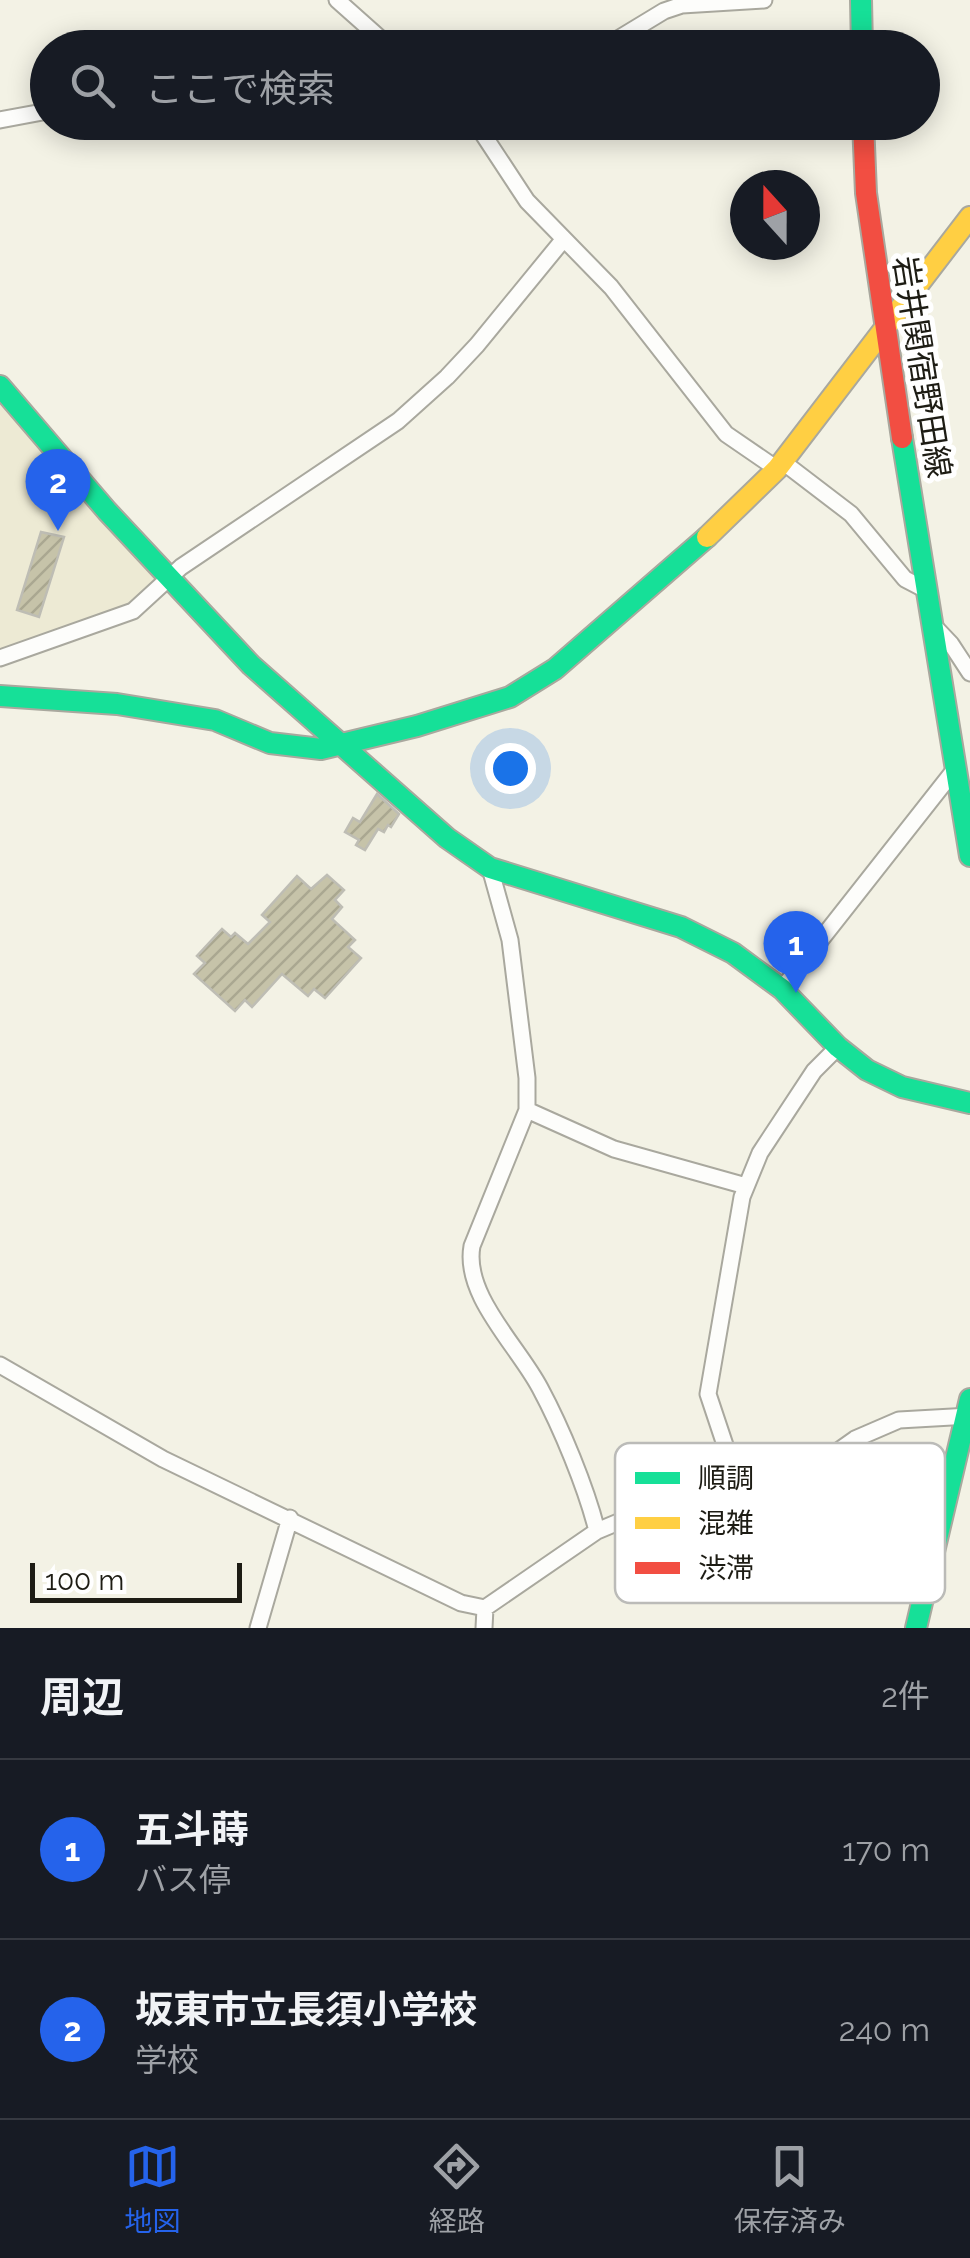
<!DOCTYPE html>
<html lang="ja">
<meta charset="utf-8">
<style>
body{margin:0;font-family:Raleway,"Noto Sans JP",sans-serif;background:#242831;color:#f1f3f6}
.compass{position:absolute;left:730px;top:170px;width:90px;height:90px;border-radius:50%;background:#171b24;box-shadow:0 5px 25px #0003;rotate:339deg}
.scale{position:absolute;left:30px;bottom:25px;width:212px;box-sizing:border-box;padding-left:10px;border:5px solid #1d1c14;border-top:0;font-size:28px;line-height:35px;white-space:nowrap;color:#1d1c14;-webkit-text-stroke:8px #fff;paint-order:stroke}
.you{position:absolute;left:510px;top:768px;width:35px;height:35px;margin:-25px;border:8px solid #fff;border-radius:50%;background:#1a73e8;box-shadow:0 0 0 15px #1a73e833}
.badge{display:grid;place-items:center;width:65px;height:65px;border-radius:50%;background:#2563eb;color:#fff;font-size:32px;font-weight:700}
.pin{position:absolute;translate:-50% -82px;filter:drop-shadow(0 2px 5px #0008)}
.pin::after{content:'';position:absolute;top:52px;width:35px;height:30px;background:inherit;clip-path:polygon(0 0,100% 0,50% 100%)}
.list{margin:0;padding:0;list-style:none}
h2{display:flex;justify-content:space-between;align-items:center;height:130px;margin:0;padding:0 40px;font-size:42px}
h2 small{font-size:32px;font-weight:400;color:#9ea1a6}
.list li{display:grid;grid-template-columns:65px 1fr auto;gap:30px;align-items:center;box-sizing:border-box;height:180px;padding:0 40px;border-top:2px solid #363941}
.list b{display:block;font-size:38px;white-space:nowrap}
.list p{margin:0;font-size:32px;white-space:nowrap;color:#9ea1a6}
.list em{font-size:32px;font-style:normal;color:#9ea1a6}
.icon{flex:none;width:55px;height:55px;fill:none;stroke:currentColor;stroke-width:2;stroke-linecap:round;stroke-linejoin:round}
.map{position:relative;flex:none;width:970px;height:1628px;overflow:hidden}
.search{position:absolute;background:#171b24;box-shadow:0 5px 25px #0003;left:30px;right:30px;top:30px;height:110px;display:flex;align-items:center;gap:25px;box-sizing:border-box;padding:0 35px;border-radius:55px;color:#9ea1a6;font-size:38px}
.sheet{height:490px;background:#171b24}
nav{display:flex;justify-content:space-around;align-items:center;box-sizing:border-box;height:140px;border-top:2px solid #363941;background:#171b24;font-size:28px;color:#9ea1a6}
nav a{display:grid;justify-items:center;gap:5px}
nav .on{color:#2563eb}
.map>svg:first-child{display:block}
.built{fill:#edead4}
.building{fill:url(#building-hatch);stroke:#bebdb4;stroke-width:2.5}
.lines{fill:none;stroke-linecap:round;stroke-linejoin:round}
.street-casing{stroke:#a9a89e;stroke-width:19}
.fast-casing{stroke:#a9a89e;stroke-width:24}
.slow-casing{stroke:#a9a89e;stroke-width:24}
.jam-casing{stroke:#a9a89e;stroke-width:24}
.street{stroke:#fdfdfb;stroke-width:15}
.fast{stroke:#16e098;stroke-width:20}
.slow{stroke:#ffcf43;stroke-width:20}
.jam{stroke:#f24e42;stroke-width:20}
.labels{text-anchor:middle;stroke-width:10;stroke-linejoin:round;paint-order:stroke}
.street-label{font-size:32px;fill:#1d1c14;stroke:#fff}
.key{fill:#fff;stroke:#bbbbb8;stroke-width:2.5}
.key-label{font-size:28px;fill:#1d1c14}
</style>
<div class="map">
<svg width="970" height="1628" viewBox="0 0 970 1628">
<defs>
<pattern id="building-hatch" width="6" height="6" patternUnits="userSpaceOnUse" patternTransform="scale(2.5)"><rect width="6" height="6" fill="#c6c3a9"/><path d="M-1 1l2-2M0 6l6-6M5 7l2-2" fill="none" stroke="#aaa791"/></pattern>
</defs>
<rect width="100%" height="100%" fill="#f3f2e5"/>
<path class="built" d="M0,403l6,2 150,170v9l-29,21 -127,46z"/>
<path class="building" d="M41,532l23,5 -25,80 -22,-7z
M377,794l22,20 -8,13 -3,-2 -4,7 -6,-3 -13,21 -9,-5 3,-5 -14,-8 8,-14 7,4z
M327,875l17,15 -9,10 7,7 -10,12 23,21 -7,7 13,11 -36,40 -11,-9 -6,7 -26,-22 -30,33 -7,-7 -10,11 -41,-37 11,-11 -8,-7 25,-27 9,8 4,-4 13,11 22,-22 -8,-7 35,-39 14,13z"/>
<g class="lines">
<defs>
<path id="street" d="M337,0l54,48
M603,48l61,-37 18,-6 82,-5
M0,120l48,-9
M475,122l52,79 84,86 115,147 51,35
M783,462l68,52 54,65 23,12
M933,625l18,19 19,29
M0,658l133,-47 48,-44 217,-146 49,-44 30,-32 86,-105
M490,868l20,72 17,138v32l-55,136c-9,49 46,100 68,142 21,39 46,99 57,143
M782,989l174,-221
M527,1110l87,39 132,37
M0,1365l163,94 298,144 24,5
M773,1490l-6,-12 -36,-15 -23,-69 34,-197 18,-44 54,-82 24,-24
M258,1628l32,-110
M484,1628l1,-20 112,-77 31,-13 162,-33 65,-46 44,-19 71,-4"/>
<path id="fast" d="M861,0l1,48
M0,386l107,125 144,154 196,173 43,30 191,59 52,26 49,36 56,58 29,23 35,17 68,16
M902,438l68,418
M0,696l117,8 98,16 55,23 51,6 96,-23 93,-29 45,-28 152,-132
M916,1628l54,-229"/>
<path id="slow" d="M707,537l70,-68 193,-252"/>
<path id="jam" d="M863,122l3,71 36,245"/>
</defs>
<use href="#street" class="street-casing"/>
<use href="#fast" class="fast-casing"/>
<use href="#slow" class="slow-casing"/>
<use href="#jam" class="jam-casing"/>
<use href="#street" class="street"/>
<use href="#fast" class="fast"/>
<use href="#slow" class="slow"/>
<use href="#jam" class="jam"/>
</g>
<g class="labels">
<g class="street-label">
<text transform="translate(922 367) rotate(81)" y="11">岩井関宿野田線</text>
</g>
</g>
<rect x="615" y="1443" width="330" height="160" rx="15" class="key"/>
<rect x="635" y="1472" width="45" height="12" fill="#16e098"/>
<rect x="635" y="1517" width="45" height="12" fill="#ffcf43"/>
<rect x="635" y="1562" width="45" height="12" fill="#f24e42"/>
<g class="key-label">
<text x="698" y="1488">順調</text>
<text x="698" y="1533">混雑</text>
<text x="698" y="1578">渋滞</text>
</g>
</svg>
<svg class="compass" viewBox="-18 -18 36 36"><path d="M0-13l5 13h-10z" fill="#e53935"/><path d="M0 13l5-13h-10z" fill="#9ea1a6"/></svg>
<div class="scale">100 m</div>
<div class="you"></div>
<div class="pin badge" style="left:796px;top:993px">1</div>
<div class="pin badge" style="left:58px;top:531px">2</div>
<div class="search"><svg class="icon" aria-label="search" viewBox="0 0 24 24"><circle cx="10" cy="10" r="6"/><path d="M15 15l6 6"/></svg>ここで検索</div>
</div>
<section class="sheet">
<h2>周辺<small>2件</small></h2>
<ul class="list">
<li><span class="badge">1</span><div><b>五斗蒔</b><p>バス停</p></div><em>170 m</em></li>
<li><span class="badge">2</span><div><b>坂東市立長須小学校</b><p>学校</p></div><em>240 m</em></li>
</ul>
</section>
<nav>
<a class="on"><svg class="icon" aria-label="map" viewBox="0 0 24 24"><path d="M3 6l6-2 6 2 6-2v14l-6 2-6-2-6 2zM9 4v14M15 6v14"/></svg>地図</a>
<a><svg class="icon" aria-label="directions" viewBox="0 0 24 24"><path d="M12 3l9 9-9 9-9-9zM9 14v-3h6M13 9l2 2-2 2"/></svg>経路</a>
<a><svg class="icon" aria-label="saved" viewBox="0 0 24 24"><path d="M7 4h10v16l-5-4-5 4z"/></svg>保存済み</a>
</nav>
